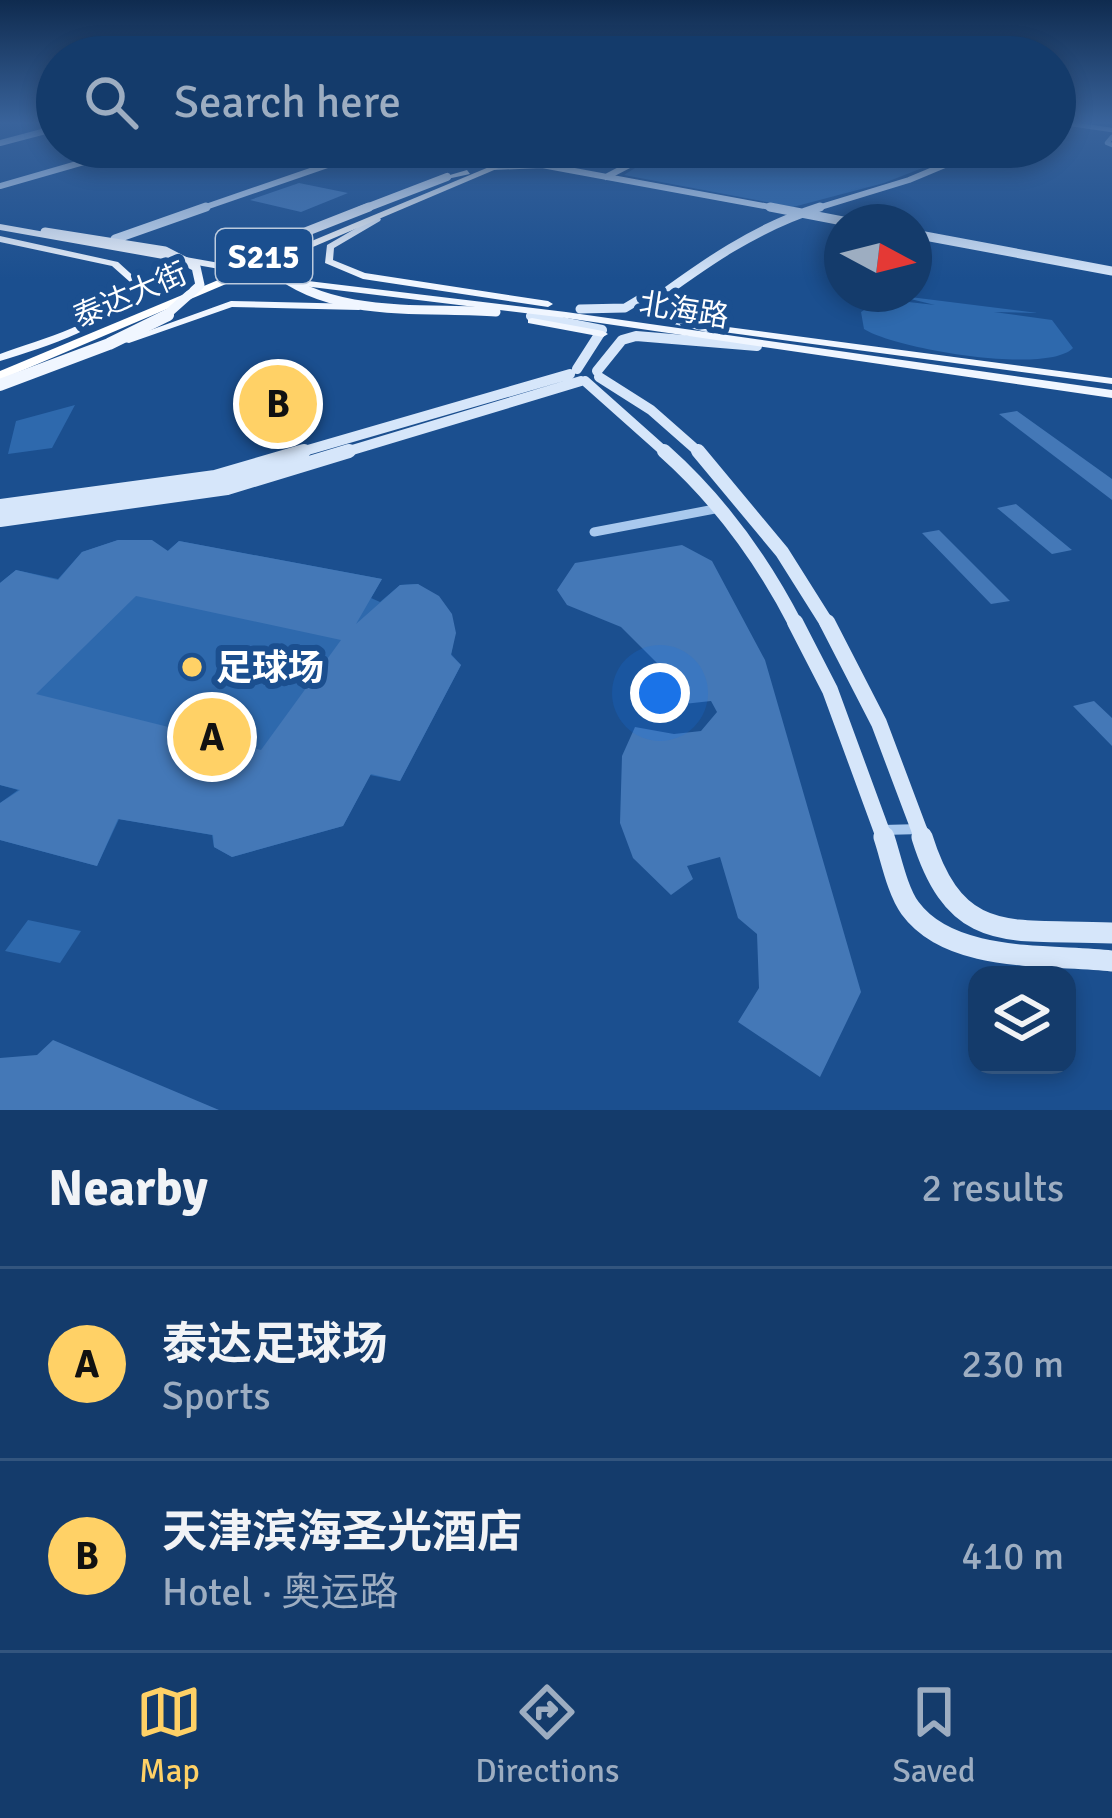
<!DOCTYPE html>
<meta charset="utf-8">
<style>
body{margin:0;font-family:Signika,"Noto Sans SC",sans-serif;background:#1d4271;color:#f1f3f6}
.controls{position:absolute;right:36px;bottom:36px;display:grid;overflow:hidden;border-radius:24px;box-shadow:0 6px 18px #0003}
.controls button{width:108px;height:108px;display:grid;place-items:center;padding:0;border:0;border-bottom:3px solid #33557e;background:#143b6b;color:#f1f3f6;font:60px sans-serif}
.compass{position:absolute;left:824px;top:204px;width:108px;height:108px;border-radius:50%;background:#143b6b;box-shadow:0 6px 18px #0003;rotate:97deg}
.you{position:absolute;left:660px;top:693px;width:42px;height:42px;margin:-30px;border:9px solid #fff;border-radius:50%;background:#1a73e8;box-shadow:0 0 0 18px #1a73e833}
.badge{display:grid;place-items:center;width:78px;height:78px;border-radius:50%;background:#ffd166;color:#111;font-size:39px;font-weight:700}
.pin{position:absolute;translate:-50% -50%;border:6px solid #fff;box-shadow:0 3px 12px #0006}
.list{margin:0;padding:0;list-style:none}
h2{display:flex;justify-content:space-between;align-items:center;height:156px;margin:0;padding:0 48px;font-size:51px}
h2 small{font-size:39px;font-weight:400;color:#9dadc1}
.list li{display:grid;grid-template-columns:78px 1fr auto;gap:36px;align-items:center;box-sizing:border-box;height:192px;padding:0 48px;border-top:3px solid #33557e}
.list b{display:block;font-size:45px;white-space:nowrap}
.list p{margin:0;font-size:39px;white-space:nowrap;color:#9dadc1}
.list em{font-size:39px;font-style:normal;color:#9dadc1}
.icon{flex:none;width:66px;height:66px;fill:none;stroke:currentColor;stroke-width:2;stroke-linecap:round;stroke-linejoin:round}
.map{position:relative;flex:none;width:1112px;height:1110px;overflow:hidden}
.search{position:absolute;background:#143b6b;box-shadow:0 6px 18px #0003;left:36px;right:36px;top:36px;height:132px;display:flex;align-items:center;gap:30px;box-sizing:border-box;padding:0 42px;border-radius:66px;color:#9dadc1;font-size:45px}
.sheet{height:540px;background:#143b6b}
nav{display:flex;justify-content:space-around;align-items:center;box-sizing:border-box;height:168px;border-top:3px solid #33557e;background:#143b6b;font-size:33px;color:#9dadc1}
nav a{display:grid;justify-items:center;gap:6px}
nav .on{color:#ffd166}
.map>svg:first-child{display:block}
.green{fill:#2e69ad}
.building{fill:#4478b7;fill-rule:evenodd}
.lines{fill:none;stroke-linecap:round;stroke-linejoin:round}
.primary-tunnel{stroke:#3d69a0;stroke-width:9;stroke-dasharray:9 4.5;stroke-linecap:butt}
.street-far2{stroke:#a9c9ee;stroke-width:4.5}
.street-far1{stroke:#a9c9ee;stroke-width:9}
.street{stroke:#a9c9ee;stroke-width:10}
.secondary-far5{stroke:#d6e6fa;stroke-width:6}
.secondary-far4{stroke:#d6e6fa;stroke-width:9}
.secondary-far3{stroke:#d6e6fa;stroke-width:10}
.secondary-far2{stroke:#d6e6fa;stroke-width:14}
.secondary-far1{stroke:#d6e6fa;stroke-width:16}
.secondary{stroke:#d6e6fa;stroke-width:21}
.primary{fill:#f0f6ff;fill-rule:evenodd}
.highway{fill:#fff;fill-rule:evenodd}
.primary-bridge-far2{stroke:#f0f6ff;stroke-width:8}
.primary-bridge-far1{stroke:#f0f6ff;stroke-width:9}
.primary-bridge{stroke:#f0f6ff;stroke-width:12}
.poi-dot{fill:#ffd166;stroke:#1b4f8f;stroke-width:4.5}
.labels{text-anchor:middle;stroke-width:12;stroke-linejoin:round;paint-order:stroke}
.far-street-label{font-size:30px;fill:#fff;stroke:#1b4f8f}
.shield{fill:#1b4f8f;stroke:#bbcadd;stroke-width:3}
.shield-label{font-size:33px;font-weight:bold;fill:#fff}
.poi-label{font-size:36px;font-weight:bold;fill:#fff;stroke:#1b4f8f;text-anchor:start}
</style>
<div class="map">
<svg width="1112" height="1110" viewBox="0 0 1112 1110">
<rect width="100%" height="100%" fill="#1b4f8f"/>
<path class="green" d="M668,147h308l-92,36 -91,24 -169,-32z
M894,295l144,18 -44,-1 58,8 21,28c-26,27 -178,1 -209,-19l-3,-17 21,-13 53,6z
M75,405l-23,43 -44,6 8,-33z
M118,540h34l5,20 22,-19 203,38 -11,19 9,4 20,-17 18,-1c26,23 42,34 33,70l10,11 -61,116 -30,-6 -27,51 -111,31 -18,-10 -2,-12 -93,-16 -22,47 -97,-26v-37l18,-13 -18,-5v-202l16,-13 42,9 24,-27z
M28,920l53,11 -21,32 -55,-12z"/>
<path class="building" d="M299,183l49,10 -47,19 -51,-12z
M1017,411l95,68v21l-113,-86z
M1016,504l56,46 -20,4 -55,-46z
M939,530l71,71 -19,3 -69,-71z
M118,540h34l16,11 11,-10 203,38 -26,45 44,-39 18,-1 21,12 13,18 4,19 -5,22 10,10 -61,116 -29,-7 -28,52 -111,31 -18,-10 -1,-12 -95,-16 -21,47 -97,-26v-37l20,-13 -20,-5v-202l16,-13 42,10 24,-28zM136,596l205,44 -80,110 -225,-56z
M682,545l30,16 53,99 96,332 -41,85 -82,-55 21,-34 -2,-54 -19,-16 -18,-61 -33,9 6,13 -22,16 -38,-37 -13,-35 2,-67 13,-29 39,7 27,-3 16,-19 -6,-11 -27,3 -26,-40 -37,-37 -54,-22 -10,-15 18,-27z
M1094,701l18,17v28l-39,-40z
M53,1040l166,70h-219v-52l37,-3z"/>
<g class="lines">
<path class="primary-tunnel" d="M225,267l36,5"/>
<path class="street-far2" d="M1064,123l48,7
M1112,137l-5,6 5,2"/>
<path class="street-far1" d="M594,532l126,-24"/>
<path class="street" d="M882,830l40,-1"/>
<path class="secondary-far5" d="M0,143l57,-15
M458,147l43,6 19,-6
M545,163l-13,-6 16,-10
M495,167l47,-2 244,45
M606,177l58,-30
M0,186l136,-39
M197,210l183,-63
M811,210l98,-30 79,-33"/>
<path class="secondary-far4" d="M770,207l78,15
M914,234l198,37
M115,239l91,-32
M580,309l45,-1 30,-18
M531,316l12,2
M669,318l-21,-13c56,-41 106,-77 172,-98"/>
<path class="secondary-far3" d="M658,315l48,12
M531,316l71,14 -25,39
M597,371l25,-31 14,-4 121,10
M599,377l52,33 50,44
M585,381l82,73
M294,454l276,-80
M339,454l242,-73"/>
<path class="secondary-far2" d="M664,451c54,48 99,110 132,174
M698,451l84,101 46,73
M0,506l215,-29 89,-26
M0,520l227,-32 122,-37"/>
<path class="secondary-far1" d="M795,622l35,68 55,150
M827,622l52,101 44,117"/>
<path class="secondary" d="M884,837c7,21 13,53 26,71 41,56 140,46 202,53
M922,837c35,112 90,91 190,96"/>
<path class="primary" d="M467,170l3,4 -23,5 -4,-2z
M377,216l4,3 -1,2 -46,27 -1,12 32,13 183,28 5,3 -5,3 -185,-28 -38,-16 2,-18z
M0,224l225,40 5,3 -5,3 -225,-40z
M0,236l118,26 22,20c-27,46 -92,64 -140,79v-7c43,-16 105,-29 130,-72l-18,-16 -112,-24z
M249,274l317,38 546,78v8l-546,-80 -320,-39v-4z
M231,301l128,3 5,3 -5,3 -127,-3 -103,36 -9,-2z
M532,318l71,13 5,3 -5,3 -75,-14v-4z
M705,324l407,54v6l-411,-55v-4z"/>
<path class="highway" d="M537,147h11l-548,233v-9z"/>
<path class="primary-bridge-far2" d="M361,210l86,-33"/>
<path class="primary-bridge-far1" d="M369,207l-79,31 -17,16v15c58,50 151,38 223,43
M45,232l120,19 31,16 4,18 -37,33"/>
<path class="primary-bridge" d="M0,385l109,-41 59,-29"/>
</g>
<linearGradient id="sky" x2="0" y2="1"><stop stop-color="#0f2b4f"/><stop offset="0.44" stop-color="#39639b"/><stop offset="1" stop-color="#39639b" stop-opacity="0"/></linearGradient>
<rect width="1112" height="279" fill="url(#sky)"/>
<circle class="poi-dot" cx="192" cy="667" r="12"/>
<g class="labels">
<g class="far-street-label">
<text transform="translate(130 295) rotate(-23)" y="10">泰达大街</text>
<text transform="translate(684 310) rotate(9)" y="10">北海路</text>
</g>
<rect class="shield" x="216" y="229" width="96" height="54" rx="9"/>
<g class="shield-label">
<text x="264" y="268">S215</text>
</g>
<g class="poi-label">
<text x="216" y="680">足球场</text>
</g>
</g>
</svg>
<div class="controls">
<button><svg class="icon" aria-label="layers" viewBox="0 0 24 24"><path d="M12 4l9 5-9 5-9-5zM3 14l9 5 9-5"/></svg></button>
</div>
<svg class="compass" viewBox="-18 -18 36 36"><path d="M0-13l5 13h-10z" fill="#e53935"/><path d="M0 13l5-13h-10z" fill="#9dadc1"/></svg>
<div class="you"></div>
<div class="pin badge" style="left:212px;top:737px">A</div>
<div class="pin badge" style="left:278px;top:404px">B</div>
<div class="search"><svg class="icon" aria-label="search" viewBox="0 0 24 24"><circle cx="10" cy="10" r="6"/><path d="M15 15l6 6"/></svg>Search here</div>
</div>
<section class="sheet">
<h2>Nearby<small>2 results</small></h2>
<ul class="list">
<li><span class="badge">A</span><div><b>泰达足球场</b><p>Sports</p></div><em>230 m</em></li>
<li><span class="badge">B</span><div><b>天津滨海圣光酒店</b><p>Hotel · 奥运路</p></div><em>410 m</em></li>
</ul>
</section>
<nav>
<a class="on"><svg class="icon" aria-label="map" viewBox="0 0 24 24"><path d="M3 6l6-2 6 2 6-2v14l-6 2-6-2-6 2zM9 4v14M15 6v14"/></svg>Map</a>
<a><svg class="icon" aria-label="directions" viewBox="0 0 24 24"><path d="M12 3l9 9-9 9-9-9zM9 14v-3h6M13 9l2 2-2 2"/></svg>Directions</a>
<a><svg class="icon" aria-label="saved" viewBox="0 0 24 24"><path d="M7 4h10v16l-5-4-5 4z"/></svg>Saved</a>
</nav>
